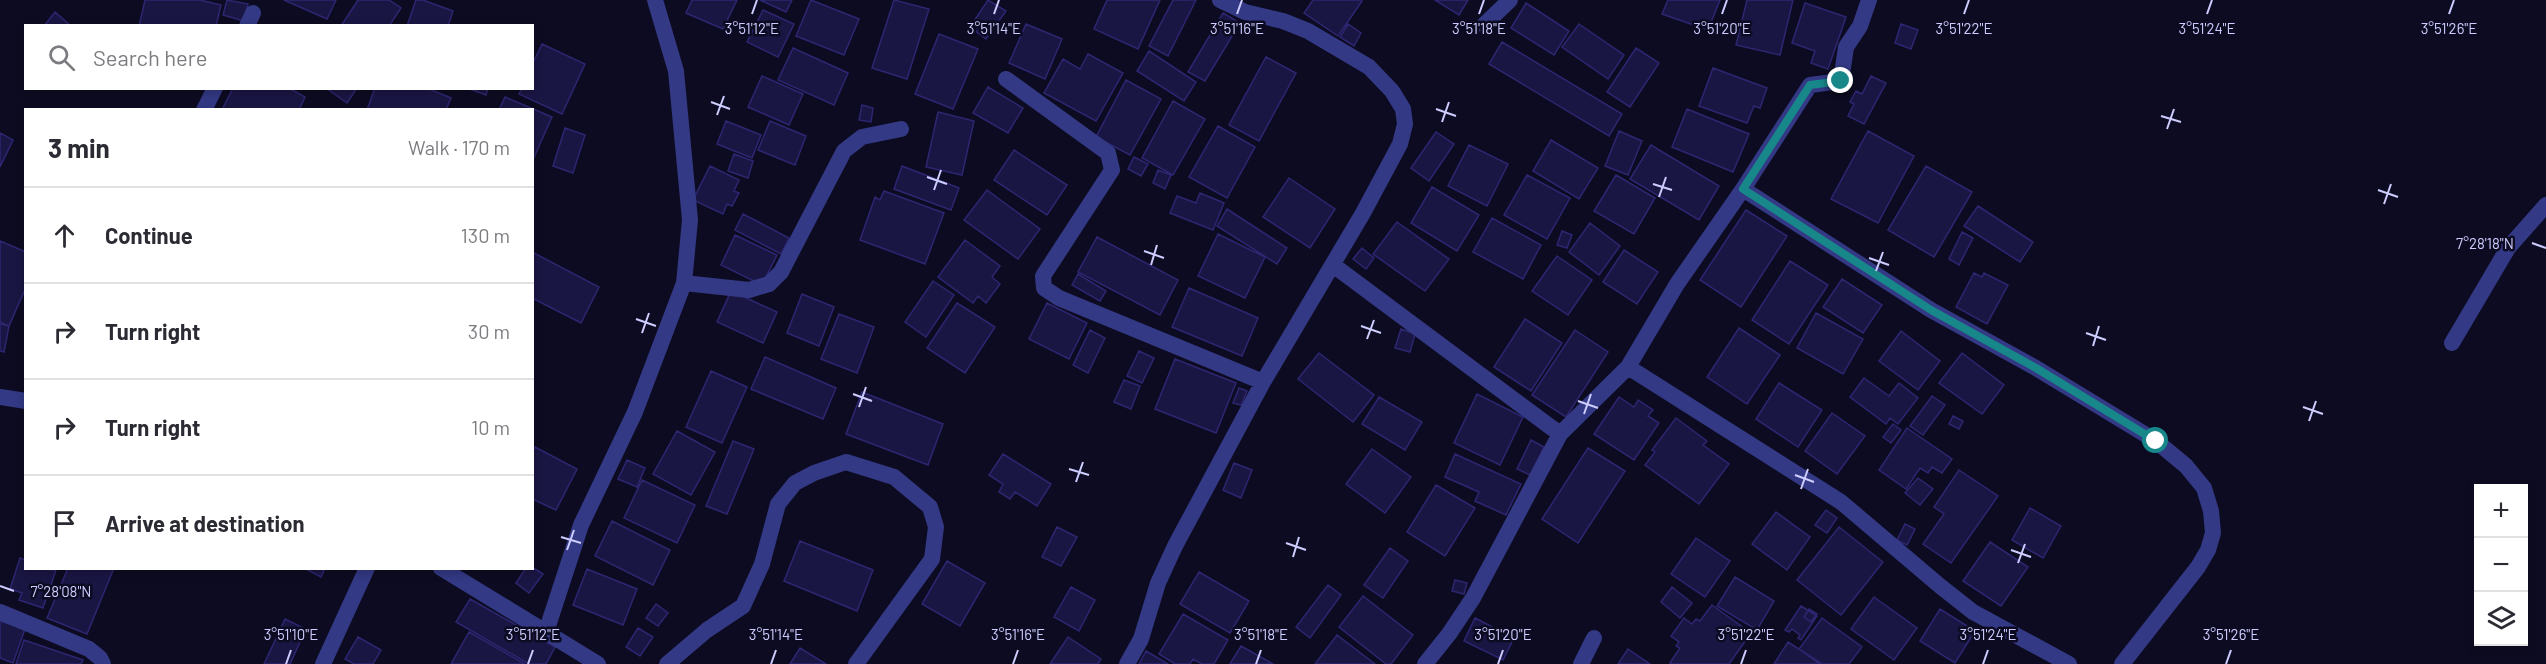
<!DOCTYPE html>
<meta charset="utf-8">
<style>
body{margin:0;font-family:Barlow,sans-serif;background:#f2f2f3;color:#2b2b33}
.controls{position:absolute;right:18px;bottom:18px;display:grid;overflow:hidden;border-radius:0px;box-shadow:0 3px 9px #0003}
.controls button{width:54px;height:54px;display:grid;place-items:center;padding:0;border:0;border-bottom:2px solid #e1e1e2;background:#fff;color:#2b2b33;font:30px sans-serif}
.stop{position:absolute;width:18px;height:18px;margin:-14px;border:4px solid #18878a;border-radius:50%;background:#fff}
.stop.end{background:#18878a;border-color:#fff;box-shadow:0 2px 6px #0008}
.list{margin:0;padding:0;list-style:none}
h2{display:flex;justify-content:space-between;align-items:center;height:78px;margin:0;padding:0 24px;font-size:26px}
h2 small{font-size:20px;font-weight:400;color:#7c7c81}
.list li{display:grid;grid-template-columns:39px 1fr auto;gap:18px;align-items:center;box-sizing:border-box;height:96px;padding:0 24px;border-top:2px solid #e1e1e2}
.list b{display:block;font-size:22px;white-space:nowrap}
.list em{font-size:20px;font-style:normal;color:#7c7c81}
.icon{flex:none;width:33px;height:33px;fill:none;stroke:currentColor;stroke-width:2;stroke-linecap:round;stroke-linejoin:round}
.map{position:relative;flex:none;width:2546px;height:664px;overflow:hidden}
.search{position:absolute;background:#fff;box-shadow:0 3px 9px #0003;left:24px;top:24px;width:510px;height:66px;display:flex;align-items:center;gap:15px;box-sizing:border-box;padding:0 21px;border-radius:0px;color:#7c7c81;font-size:22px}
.panel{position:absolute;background:#fff;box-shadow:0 3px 9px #0003;left:24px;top:108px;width:510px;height:462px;border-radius:0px}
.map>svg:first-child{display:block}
.building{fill:#1a1643;stroke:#2d2671;stroke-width:1.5}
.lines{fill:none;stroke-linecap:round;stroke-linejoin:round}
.minor{stroke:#333984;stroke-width:16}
.route{stroke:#18878a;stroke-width:8}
.ticks{fill:none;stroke:#ccf;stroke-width:2}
.ticks-label{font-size:15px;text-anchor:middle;fill:#ccf;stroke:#0d0b21;stroke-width:5;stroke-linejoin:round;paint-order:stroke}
</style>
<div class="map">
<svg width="2546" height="664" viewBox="0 0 2546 664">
<rect width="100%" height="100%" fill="#0d0b21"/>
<path class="building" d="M145,0h55l21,5 -5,21h-77z
M227,0l21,4 -4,17 -21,-6z
M284,0h52l-9,19z
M358,0h31l12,8 -12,18h-48z
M416,0h7l30,11 -5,15h-41z
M692,0h45l-14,29 -37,-16z
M760,0h32l-6,12z
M811,0l48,19 -15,36 -48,-19z
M894,0l35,9 -22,70 -35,-11z
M988,0l18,11 -20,28 -16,-12z
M1107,0h53l-22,49 -44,-20z
M1173,0h23l-28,56 -19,-10z
M1313,0h48l1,1 -24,35 -34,-23z
M1435,0h33l-9,15z
M1668,0h52l-12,30 -46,-16z
M1747,0h46l-13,55 -44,-10z
M1526,3l43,28 -15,24 -43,-27z
M1805,3l41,14 -18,52 -17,-6 4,-12 -23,-8z
M763,10l31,14 -16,33 -31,-15z
M55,12l16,14h-27z
M1223,13l17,10 -35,58 -17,-9z
M1026,24l36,15 -17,40 -36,-16z
M1348,24l13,9 -7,13 -14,-9z
M1579,24l45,31 -16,24 -46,-32z
M1901,24l17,6 -7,19 -16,-6z
M939,34l39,15 -25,60 -38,-15z
M1502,42l120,72 -13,22 -120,-72z
M542,44l43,20 -23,50 -43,-20 3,-6h10v-23z
M793,48l55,25 -14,32 -56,-25z
M1636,48l23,15 -29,44 -23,-15z
M1149,51l47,31 -12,19 -47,-30z
M1088,54l35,19 -27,48 -52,-28 19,-34 17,10z
M1266,57l30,16 -37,68 -30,-16z
M1713,68l54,20 -7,20 -6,-2 -7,17 -48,-17z
M762,76l41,18 -14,31 -41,-18z
M1871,76l15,7 -22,41 -16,-8 6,-12 -4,-2 6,-11 6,3z
M1126,80l35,19 -31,56 -34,-18z
M988,87l35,21 -15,25 -35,-20z
M233,88h56l16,9 -6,13h-73l-3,-2z
M326,88h31l-10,15z
M375,88h52l24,10 -5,12h-79z
M467,88h21l-2,7z
M505,97l47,20 -20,45v-52h-33z
M1173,101l32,18 -32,56 -31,-17z
M862,105l11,3 -2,14 -12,-2z
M1687,109l62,25 -16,38 -61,-25z
M938,112l36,9 -12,54 -36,-8z
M726,121l35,14 -9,23 -35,-14z
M770,121l36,15 -11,29 -37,-15z
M1218,126l37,21 -28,51 -38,-21z
M565,128l20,7 -12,38 -20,-7z
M1619,131l23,10 -14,34 -23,-9z
M1868,131l46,25 -36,67 -47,-24z
M1436,132l18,12 -25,37 -18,-13z
M0,133l13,7 -13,27z
M1551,140l47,28 -19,31 -46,-28z
M1469,145l39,19 -21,42 -39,-20z
M1651,145l68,41 -20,34 -69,-41z
M1014,150l53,35 -20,30 -53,-35z
M734,154l19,7 -5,17 -20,-7z
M1134,157l14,7 -7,12 -13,-7z
M710,166l29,14 -5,11 5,2 -7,13 -5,-2 -4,10 -30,-14z
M902,166l57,22 -8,22 -57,-21z
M1926,166l46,26 -38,65 -46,-27z
M1158,170l13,5 -6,14 -12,-6z
M1527,175l43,23 -23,41 -43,-24z
M1616,175l39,23 -21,36 -40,-23z
M1289,178l46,31 -25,39 -47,-31z
M1432,187l47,28 -22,36 -46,-28z
M987,190l53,39 -22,30 -54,-39z
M884,191l60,22 -19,51 -65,-24 15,-43 5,3z
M1200,193l24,10 -11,27 -43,-17 7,-17 19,7z
M1978,206l55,36 -13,20 -56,-36z
M1227,209l60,39 -10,16 -60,-38z
M1746,210l41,26 -46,71 -41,-27z
M743,214l46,24 -8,16 -46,-24z
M1492,218l49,27 -18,34 -50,-27z
M1397,222l52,37 -24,32 -52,-37z
M1590,223l30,23 -21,29 -30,-23z
M1562,231l10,4 -5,13 -10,-3z
M1962,232l11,6 -14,27 -10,-6z
M1218,234l47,23 -20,41 -47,-22z
M735,235l42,20 -15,30 -41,-20z
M1097,237l81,43 -18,35 -82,-43z
M965,240l35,26 -8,11 8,7 -14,19 -8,-7 -5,7 -35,-26z
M0,241l26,11v35l-17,39 -9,-4z
M1362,248l12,10 -8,11 -13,-10z
M1624,250l34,22 -21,32 -34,-22z
M532,252l67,35 -18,36 -49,-25z
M1557,256l35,24 -24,35 -36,-24z
M1790,261l38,24 -39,59 -37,-24z
M1974,273l8,4 2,-4 24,12 -21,39 -31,-17z
M1078,274l28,17 -6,10 -28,-16z
M1842,279l40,26 -19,28 -40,-26z
M933,281l21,14 -28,42 -21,-15z
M1189,288l69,30 -16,38 -70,-29z
M731,291l46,21 -14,31 -46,-21z
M802,294l32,13 -15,39 -32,-13z
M957,303l38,24 -30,46 -38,-25z
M1047,303l40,20 -18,36 -40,-20z
M1816,313l47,26 -20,35 -46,-26z
M839,314l35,13 -17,46 -36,-14z
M1525,319l37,24 -31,48 -37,-24z
M0,324l9,2 -5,26 -4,-1z
M1739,328l41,27 -33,49 -40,-27z
M1401,329l14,5 -5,18 -15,-4z
M1090,330l15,8 -17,35 -15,-8z
M1575,330l33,22 -42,65 -34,-22z
M1901,331l39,30 -22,29 -39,-29z
M1139,351l15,7 -12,25 -15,-7z
M1319,353l55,42 -21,27 -55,-43z
M1962,353l42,32 -22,29 -43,-31z
M765,357l71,31 -13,31 -72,-30z
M1175,359l61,24 -20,50 -61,-24z
M711,371l36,16 -25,56 -36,-16z
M1864,378l25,18 10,-13 19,15 -20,26 -8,-6 -4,6 -36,-27z
M1124,380l16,6 -9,23 -17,-7z
M1779,383l43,27 -24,37 -42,-28z
M1239,388l8,3 -6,14 -8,-2z
M862,392l81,32 -15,41 -82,-31z
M1477,394l46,23 -23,48 -46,-22z
M1932,396l13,9 -22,30 -13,-9z
M1379,397l43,25 -17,28 -43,-26z
M1619,397l15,10 4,-7 15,10 -5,6 11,7 -25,37 -40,-26z
M1832,413l33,23 -28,38 -32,-23z
M1953,416l10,5 -4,8 -10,-5z
M1676,418l31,23 -4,4 26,19 -30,40 -54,-39 10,-13 -3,-2z
M1893,424l8,6 -10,13 -8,-6z
M1907,428l45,31 -10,14 -10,-6 -4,6 -8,-5 -14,21 -27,-19z
M677,431l38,21 -24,43 -38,-21z
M1531,440l13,7 -14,28 -13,-6z
M733,441l21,8 -27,65 -21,-8z
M535,447l42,22 -21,41 -24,-11v-47z
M1588,448l37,23 -47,72 -36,-24z
M1372,449l39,28 -26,36 -39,-29z
M1003,454l48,30 -14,22 -22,-14 -5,7 -11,-7 4,-8 -14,-9z
M1455,454l66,30 -15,31 -31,-14 4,-9 -34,-15z
M627,460l18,8 -8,19 -19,-8z
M1234,463l18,7 -11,28 -18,-8z
M1959,470l39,26 -47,67 -28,-19 21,-30 -10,-7z
M1918,478l15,11 -13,16 -15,-12z
M642,480l53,25 -18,38 -53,-25z
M1436,485l39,23 -30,48 -38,-24z
M2030,508l31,18 -18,32 -31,-18z
M1826,510l11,8 -10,15 -12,-8z
M1776,512l34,25 -23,33 -35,-26z
M612,521l58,29 -17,35 -58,-29z
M1905,524l10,5 -8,16 -10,-5z
M1057,527l20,10 -16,29 -19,-9z
M1839,527l44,35 -42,53 -44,-35z
M1696,538l34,23 -25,36 -34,-23z
M800,541l73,29 -16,41 -73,-30z
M1990,542l38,25 -27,39 -38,-25z
M1390,548l18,13 -25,37 -19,-13z
M20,558l6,2v8l30,2 -13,38 -24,-8 3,-7 -12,-4z
M947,561l38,22 -25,43 -38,-22z
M532,567l11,7 -14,19 -13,-10 10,-15z
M68,568h46l-27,66 -40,-16z
M304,568h21l-4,9z
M587,569l50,20 -14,36 -50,-20z
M1199,572l50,29 -19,32 -50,-29z
M1735,577l39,24 -17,29 -40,-24z
M1455,580l12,3 -3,11 -12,-3z
M1328,585l13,10 -31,43 -14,-11z
M1071,587l24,13 -16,31 -25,-14z
M1672,587l20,16 -12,15 -19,-16z
M1363,596l50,39 -22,29h-5l-47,-37z
M1874,597l43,31 -23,32 -43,-31z
M470,599l85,48 -9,17h-17l-73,-42z
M656,604l12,9 -10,13 -12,-8z
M1712,605l39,28 -22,31h-57l-2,-1 10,-15 -4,-2 3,-4 -8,-6 13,-18 8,6 4,-5 4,2z
M1801,606l16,10 -16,24 -3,-2 2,-3 -8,-6 -3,3 -4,-2z
M1809,609l8,5 -6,8 -7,-5z
M1940,609l35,22 -20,32 -35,-22z
M1183,614l45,26 -14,24h-12l-9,-5 -3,5h-15l-16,-10z
M1475,618l39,20 -11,22 -39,-19z
M1822,618l40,29 -13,17h-29l-21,-15z
M285,619l21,10 -16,35h-26z
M0,621l25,8 -12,34 -13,-5z
M638,628l15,9 -13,19 -14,-9z
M469,632l56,32h-74z
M1337,635l38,29h-60z
M358,637l23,13 -8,14h-19l-9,-5z
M1068,637l33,22 -3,5h-48z
M24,640l59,20 -2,4h-65z
M1788,642l34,22h-48z
M1241,646l32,18h-43z
M800,648l26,16h-36z
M1628,649l22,15h-32z
M1146,651l22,13h-29z"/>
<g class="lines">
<path class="minor" d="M1484,25l26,-25
M247,26l6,-13
M1006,79l102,74 4,17 -69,106 1,12 15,10 204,84
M204,110l11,-22
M1743,189l188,121 105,58 120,73 30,25 18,22 7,23 2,22 -5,17 -10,17 -76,97
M1333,265l227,169
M684,283l65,7 20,-6 12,-12 63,-121 18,-14 39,-8
M2452,343l56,-95 38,-43
M1628,367l213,135 99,84 33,26 96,52
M0,397l26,4
M441,568l157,96
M0,612l89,37 11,9 3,6
M546,632l35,-107 54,-113 49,-129 6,-63 -14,-149 -21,-71
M323,664l44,-96
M667,664l40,-34 36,-24 19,-42 16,-60 17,-21 19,-10 32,-11 48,15 36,30 6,20 -4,32 -76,105
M1127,664l14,-25 17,-56 17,-37 88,-164 100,-169 37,-69 5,-20 -2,-15 -11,-18 -23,-24 -61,-36 -25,-10 -38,-9 -25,-12
M1425,664l24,-30 24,-36 87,-164 68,-67 49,-83 66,-95 67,-104 31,-4 5,-34 14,-21 9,-26
M1581,664l13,-26"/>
</g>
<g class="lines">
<path class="route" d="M1841,81l-31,4 -67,104 188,121 105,58 120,73"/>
</g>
<path class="ticks" d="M752,14l5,-14M994,14l5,-14M1237,14l5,-14M1479,14l5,-14M1722,14l5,-14M1964,14l5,-14M2207,14l5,-14M2449,14l5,-14M711,102l19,7M1436,109l20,7M717,115l7,-19M2161,116l20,6M1442,122l7,-20M2167,129l7,-20M927,177l20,7M1653,184l19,6M934,190l7,-20M2378,190l20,7M1659,197l7,-20M2384,204l7,-20M2532,243l14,5M1144,251l20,7M1869,258l20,7M1151,265l6,-20M1876,271l7,-19M636,319l20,7M1361,326l20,7M642,333l7,-20M2086,333l20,7M1367,339l7,-19M2093,346l6,-20M853,394l19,7M1578,401l20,7M859,407l7,-20M2303,407l20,7M1584,414l7,-20M2309,421l7,-20M1069,469l20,6M1795,475l19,7M1076,482l7,-20M1801,489l7,-20M561,537l20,6M1286,543l20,7M567,550l7,-20M2011,550l20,7M1293,557l6,-20M2018,563l7,-19M0,586l14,5M286,664l5,-14M528,664l5,-14M771,664l5,-14M1013,664l5,-14M1256,664l5,-14M1498,664l5,-14M1741,664l5,-14M1983,664l5,-14M2226,664l5,-14"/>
<g class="ticks-label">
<text x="752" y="34">3°51'12"E</text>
<text x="994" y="34">3°51'14"E</text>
<text x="1237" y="34">3°51'16"E</text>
<text x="1479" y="34">3°51'18"E</text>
<text x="1722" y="34">3°51'20"E</text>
<text x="1964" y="34">3°51'22"E</text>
<text x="2207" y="34">3°51'24"E</text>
<text x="2449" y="34">3°51'26"E</text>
<text x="2485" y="249">7°28'18"N</text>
<text x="61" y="597">7°28'08"N</text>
<text x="291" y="640">3°51'10"E</text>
<text x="533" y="640">3°51'12"E</text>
<text x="776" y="640">3°51'14"E</text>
<text x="1018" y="640">3°51'16"E</text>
<text x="1261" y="640">3°51'18"E</text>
<text x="1503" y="640">3°51'20"E</text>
<text x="1746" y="640">3°51'22"E</text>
<text x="1988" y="640">3°51'24"E</text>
<text x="2231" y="640">3°51'26"E</text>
</g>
</svg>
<div class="controls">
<button>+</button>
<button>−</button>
<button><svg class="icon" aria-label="layers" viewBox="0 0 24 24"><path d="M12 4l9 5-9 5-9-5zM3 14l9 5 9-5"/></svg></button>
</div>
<div class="stop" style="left:2156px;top:441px"></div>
<div class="stop end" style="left:1841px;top:81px"></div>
<div class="search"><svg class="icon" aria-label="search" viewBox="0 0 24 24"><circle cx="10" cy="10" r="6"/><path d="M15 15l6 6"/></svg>Search here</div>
<section class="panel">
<h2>3 min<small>Walk · 170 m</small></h2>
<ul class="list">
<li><svg class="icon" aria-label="ahead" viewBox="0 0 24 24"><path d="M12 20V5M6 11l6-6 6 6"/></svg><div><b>Continue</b></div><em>130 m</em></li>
<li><svg class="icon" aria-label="right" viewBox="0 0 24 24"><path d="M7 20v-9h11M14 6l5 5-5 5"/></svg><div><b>Turn right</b></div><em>30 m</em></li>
<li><svg class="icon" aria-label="right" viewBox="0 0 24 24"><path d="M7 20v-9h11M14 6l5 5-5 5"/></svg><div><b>Turn right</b></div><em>10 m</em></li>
<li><svg class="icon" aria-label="arrive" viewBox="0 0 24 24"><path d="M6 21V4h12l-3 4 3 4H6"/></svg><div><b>Arrive at destination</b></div></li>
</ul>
</section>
</div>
